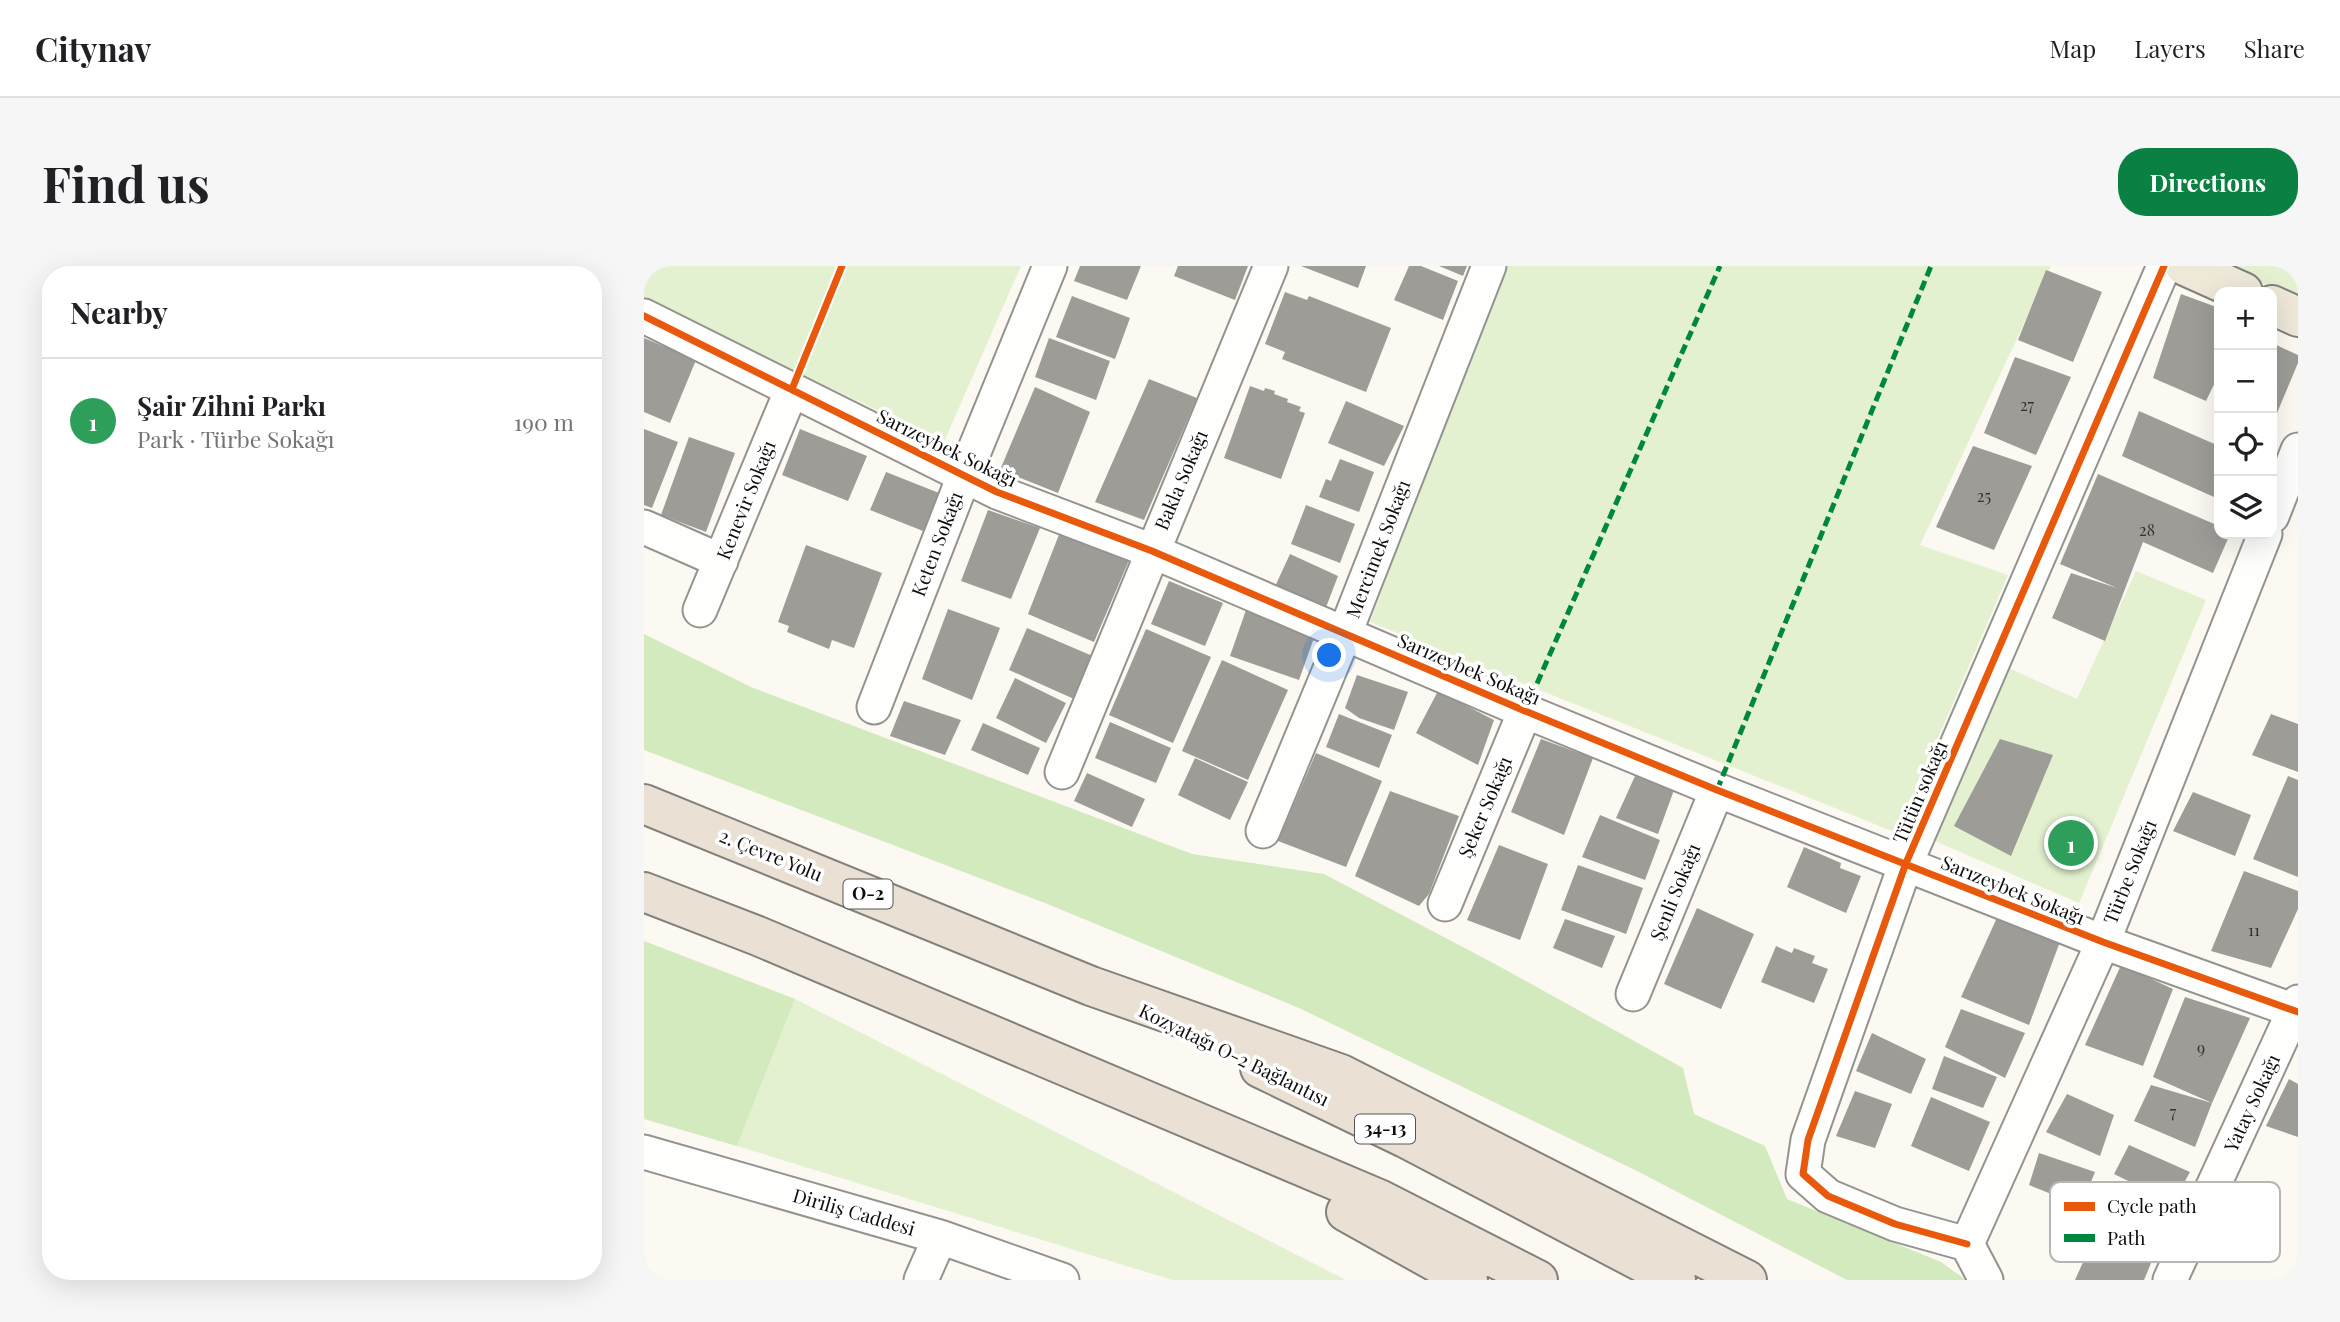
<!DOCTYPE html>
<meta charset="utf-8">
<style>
body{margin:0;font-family:"Playfair Display",serif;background:#f6f6f6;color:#202124}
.controls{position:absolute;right:21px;top:21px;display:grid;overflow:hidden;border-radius:14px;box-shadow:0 7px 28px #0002}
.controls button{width:63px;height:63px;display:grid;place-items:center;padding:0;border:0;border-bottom:2px solid #e0e0e0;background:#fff;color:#202124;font:35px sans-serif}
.you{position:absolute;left:686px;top:390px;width:24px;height:24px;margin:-18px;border:5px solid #fff;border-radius:50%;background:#1a73e8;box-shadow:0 0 0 10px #1a73e833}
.badge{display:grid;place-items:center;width:46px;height:46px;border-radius:50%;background:#0b8043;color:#fff;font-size:23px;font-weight:700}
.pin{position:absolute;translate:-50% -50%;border:4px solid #fff;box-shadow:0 2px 7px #0006}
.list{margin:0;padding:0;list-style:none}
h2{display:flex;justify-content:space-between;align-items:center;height:91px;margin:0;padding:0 28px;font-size:30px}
h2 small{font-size:23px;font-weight:400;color:#757577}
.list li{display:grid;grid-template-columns:46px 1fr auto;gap:21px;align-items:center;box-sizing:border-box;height:126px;padding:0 28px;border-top:2px solid #e0e0e0}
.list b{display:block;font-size:26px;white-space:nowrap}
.list p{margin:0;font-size:23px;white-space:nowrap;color:#757577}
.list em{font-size:23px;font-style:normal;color:#757577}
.icon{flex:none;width:38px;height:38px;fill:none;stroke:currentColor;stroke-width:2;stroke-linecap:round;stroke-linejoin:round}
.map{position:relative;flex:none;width:1654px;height:1014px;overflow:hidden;border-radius:28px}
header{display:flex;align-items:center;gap:42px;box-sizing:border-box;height:98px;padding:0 35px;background:#fff;border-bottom:2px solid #e0e0e0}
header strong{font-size:33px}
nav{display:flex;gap:38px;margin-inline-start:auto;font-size:24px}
.intro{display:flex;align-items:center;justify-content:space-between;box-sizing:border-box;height:168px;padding:0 42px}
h1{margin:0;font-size:49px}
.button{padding:18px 32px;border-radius:28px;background:#0b8043;color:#fff;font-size:24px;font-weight:700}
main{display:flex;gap:42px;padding:0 42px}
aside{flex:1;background:#fff;border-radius:28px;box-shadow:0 7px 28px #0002}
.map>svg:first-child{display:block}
.green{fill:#e3f1d0}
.forest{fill:#d2eabd}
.building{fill:#9e9c97}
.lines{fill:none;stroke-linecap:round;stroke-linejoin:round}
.minor-casing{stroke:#949390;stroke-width:37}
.major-casing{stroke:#81817d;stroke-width:42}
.highway-casing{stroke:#81817d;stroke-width:42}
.minor{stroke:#fefefd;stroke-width:33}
.major{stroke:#ede8d8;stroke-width:38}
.highway{stroke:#ebe0d4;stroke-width:38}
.quiet{stroke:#00873e;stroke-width:5;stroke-dasharray:10 5;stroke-linecap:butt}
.cycleway-casing{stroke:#fff;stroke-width:11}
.cycleway{stroke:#e8590c;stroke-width:7}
.labels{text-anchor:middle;stroke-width:7;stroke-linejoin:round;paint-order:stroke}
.number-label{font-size:16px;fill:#313130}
.shield{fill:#fff;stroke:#565656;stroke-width:2}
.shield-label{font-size:18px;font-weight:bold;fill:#0d0d0d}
.street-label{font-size:19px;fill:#0d0d0d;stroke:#fff}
.key{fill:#fff;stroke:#b6b6b6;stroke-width:2}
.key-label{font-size:19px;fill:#0d0d0d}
</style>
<header>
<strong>Citynav</strong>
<nav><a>Map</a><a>Layers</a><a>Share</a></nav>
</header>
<div class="intro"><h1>Find us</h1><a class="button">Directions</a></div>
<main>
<aside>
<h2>Nearby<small></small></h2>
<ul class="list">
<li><span class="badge" style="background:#2e9e5b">1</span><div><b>Şair Zihni Parkı</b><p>Park · Türbe Sokağı</p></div><em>190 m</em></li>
</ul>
</aside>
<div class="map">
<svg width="1654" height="1014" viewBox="0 0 1654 1014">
<rect width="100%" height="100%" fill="#fbf9f1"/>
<path class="green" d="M0,0h377l-77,176 -300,-143z
M860,0h547l-131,279 88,30 -111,258 -527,-211z
M1577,0h77v32z
M1492,305l70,29 -127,303 -144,-62 71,-174 71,32z
M151,733l551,281h-174l-435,-134z"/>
<path class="forest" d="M0,368l107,53 441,167 132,20 171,90 188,104 11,46 71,32 22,53 154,63 25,18h-119l-210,-109 -338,-163 -254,-105 -401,-153z
M0,675l151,58 -58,147 -93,-27z"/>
<path class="building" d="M436,0h61l-14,34 -53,-19z
M534,0h70l-13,34 -61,-24z
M657,0h65l-8,22z
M765,0h12l37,15 -15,39 -49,-20z
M795,0h28l-4,10z
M1402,4l56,22 -29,70 -55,-22z
M641,26l22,8 2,-4 82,32 -25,64 -84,-33 3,-7 -20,-8z
M1537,28l38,14v66l-13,27 -53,-23z
M428,30l58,22 -15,41 -59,-22z
M0,72l52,22 -26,63 -26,-11z
M405,72l61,23 -14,39 -61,-23z
M1628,77l26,12v8l-26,62z
M1371,91l56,20 -35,78 -52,-22z
M505,113l48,19 -53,122 -49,-18z
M606,120l14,5 1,-3 10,3 -1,3 14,5 -1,3 14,5 -2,4 6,2 -24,66 -57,-21z
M391,121l55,25 -32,81 -58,-23z
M702,135l58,25 -20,40 -56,-23z
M1495,145l80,35v37l-5,14 -92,-41z
M0,163l34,13 -26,66 -8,-3z
M156,163l67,27 -19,45 -66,-26z
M45,171l46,16 -29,79 -45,-17z
M1329,180l59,20 -38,84 -58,-23z
M696,193l34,13 -15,40 -40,-15 7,-18 5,2z
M242,206l53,21 -16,38 -53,-21z
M1454,208l121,52v8h11l-17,39 -70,-31 -38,99 -53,-23 19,-45 46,15 -57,-24z
M662,239l49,19 -15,39 -49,-19z
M344,244l52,18 -29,71 -50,-18z
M416,266l70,26 -36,84 -66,-28z
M162,279l76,28 -28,75 -22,-8 -3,9 -42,-17 2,-6 -11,-4z
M646,288l48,22 -15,39 -51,-22z
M525,315l54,22 -18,43 -54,-22z
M304,343l52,19 -28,72 -50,-21z
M602,344l69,25 -16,45 -69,-24z
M383,362l68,29 -21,42 -65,-29z
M502,363l65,28 -38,86 -64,-28z
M578,394l66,30 -40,90 -66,-29z
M713,409l51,17 -14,38 -35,-12 -14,-10z
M371,412l51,25 -20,40 -50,-25z
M794,425l56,29 -16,45 -62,-32z
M260,435l57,19 -16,35 -55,-19z
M695,448l53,21 -13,33 -53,-21z
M1627,448l27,10v48l-46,-17z
M466,456l61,26 -15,35 -61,-25z
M339,457l57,25 -12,27 -57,-25z
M897,473l52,19 -29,77 -53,-23z
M1356,473l53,16 -42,101 -57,-30z
M672,487l66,28 -36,86 -68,-26z
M551,492l53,24 -18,38 -52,-25z
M443,507l58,26 -13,28 -58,-26z
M991,510l39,14 -16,44 -42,-16z
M1644,510l10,4v97l-45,-18z
M746,525l69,25 -30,78 -10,12 -64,-30z
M1549,526l58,23 -16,41 -62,-25z
M956,549l60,25 -15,40 -63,-23z
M855,579l49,19 -28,76 -53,-20z
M1160,581l37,16 -1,5 21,8 -15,37 -59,-26z
M934,599l65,23 -17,46 -65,-24z
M1600,605l54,20v18l-27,59 -60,-17z
M1053,642l57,26 -33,75 -57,-25z
M1356,645l61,28 -32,86 -68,-28z
M921,653l50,17 -13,32 -49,-20z
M1132,680l16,7 2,-5 21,8 -3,7 16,6 -14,34 -53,-21z
M1477,699l52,24 -30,77 -58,-21z
M1541,731l65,21 -38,85 -59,-26z
M1317,743l64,24 -20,45 -60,-31z
M1228,767l54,26 -15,35 -55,-23z
M1300,790l53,21 -14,31 -51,-19z
M1645,813l9,5v53l-32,-11z
M1507,819l61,18 -17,44 -61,-26z
M1211,825l37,13 -17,44 -39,-12z
M1423,828l47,21 -14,41 -54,-24z
M1287,831l59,25 -21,49 -58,-25z
M1485,879l61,27 -17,31 -17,39 -62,-25 14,-34 65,20 -59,-29z
M1395,887l56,19 -14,34 -52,-21z
M1453,965l59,20 -12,29h-69z"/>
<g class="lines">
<defs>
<path id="minor" d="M0,50l353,176 155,59 373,160 192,79 386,152 195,70
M1628,250l26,-66
M0,261l77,34
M56,344l92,-221
M230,441l90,-231 86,-210
M418,506l209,-506
M619,565l82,-198 144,-367
M801,638l80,-193
M989,728l84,-204
M0,886l296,85 122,43
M1323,978l-72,-20 -67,-28 -25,-22 5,-34 98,-277 258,-597
M1323,978l136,-302 162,-408
M1323,978l19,36
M277,1014l19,-43
M1526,1014l128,-278"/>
<path id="major" d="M1541,0l58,26
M1628,39l26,12"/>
<path id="highway" d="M0,538l447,182 250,88 406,206
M0,626l114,44 621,263 159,81
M616,802l145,70 271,142
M702,946l122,68"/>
</defs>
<use href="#minor" class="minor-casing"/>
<use href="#major" class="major-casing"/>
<use href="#highway" class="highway-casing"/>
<use href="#minor" class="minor"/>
<use href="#major" class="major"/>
<use href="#highway" class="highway"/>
<path class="quiet" d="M881,445l195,-445
M1073,524l214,-524"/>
<defs>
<path id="cycleway" d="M0,50l353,176 155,59 373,160 192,79 386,152 195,70
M148,123l50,-123
M1323,978l-72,-20 -67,-28 -25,-22 5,-34 98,-277 258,-597"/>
</defs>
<use href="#cycleway" class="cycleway-casing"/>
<use href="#cycleway" class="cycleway"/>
</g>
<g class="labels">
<g class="number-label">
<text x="1383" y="145">27</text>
<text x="1340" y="236">25</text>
<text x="1503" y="270">28</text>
<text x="1610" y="670">11</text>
<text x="1557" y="788">9</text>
<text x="1529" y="852">7</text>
</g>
<g class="shield">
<rect x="199.5" y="613.5" width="49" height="29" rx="5"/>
<rect x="711" y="848.5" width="60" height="29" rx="5"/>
</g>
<g class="shield-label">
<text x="224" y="634">O-2</text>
<text x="741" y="869">34-13</text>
</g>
<g class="street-label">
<text transform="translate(303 182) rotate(26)" y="7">Sarızeybek Sokağı</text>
<text transform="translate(537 214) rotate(-67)" y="7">Bakla Sokağı</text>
<text transform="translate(102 234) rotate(-68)" y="7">Kenevir Sokağı</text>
<text transform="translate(293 278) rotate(-69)" y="7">Keten Sokağı</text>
<text transform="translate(734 283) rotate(-69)" y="7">Mercimek Sokağı</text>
<text transform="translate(825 403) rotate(23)" y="7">Sarızeybek Sokağı</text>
<text transform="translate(1276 526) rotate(-67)" y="7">Tütün sokağı</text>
<text transform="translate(841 541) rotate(-67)" y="7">Şeker Sokağı</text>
<text transform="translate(127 589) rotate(22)" y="7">2. Çevre Yolu</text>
<text transform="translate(1486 606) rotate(-68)" y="7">Türbe Sokağı</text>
<text transform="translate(1369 624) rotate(22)" y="7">Sarızeybek Sokağı</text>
<text transform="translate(1031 626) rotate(-68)" y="7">Şenli Sokağı</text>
<text transform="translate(590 789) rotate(26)" y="7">Kozyatağı O-2 Bağlantısı</text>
<text transform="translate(1608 837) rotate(-65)" y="7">Yatay Sokağı</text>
<text transform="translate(210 946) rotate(16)" y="7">Diriliş Caddesi</text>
</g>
</g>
<rect x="1406" y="916" width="230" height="80" rx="10" class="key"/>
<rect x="1420" y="936" width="31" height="9" fill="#e8590c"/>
<rect x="1420" y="968" width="31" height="8" fill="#00873e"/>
<g class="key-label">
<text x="1463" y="947">Cycle path</text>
<text x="1463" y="979">Path</text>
</g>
</svg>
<div class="controls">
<button>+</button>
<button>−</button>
<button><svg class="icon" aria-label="locate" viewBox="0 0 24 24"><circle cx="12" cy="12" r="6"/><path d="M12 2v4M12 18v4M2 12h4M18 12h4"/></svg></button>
<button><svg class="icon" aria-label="layers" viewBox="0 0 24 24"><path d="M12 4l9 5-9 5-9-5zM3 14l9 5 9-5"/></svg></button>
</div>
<div class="you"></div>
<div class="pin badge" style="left:1427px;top:577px;background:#2e9e5b">1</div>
</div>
</main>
